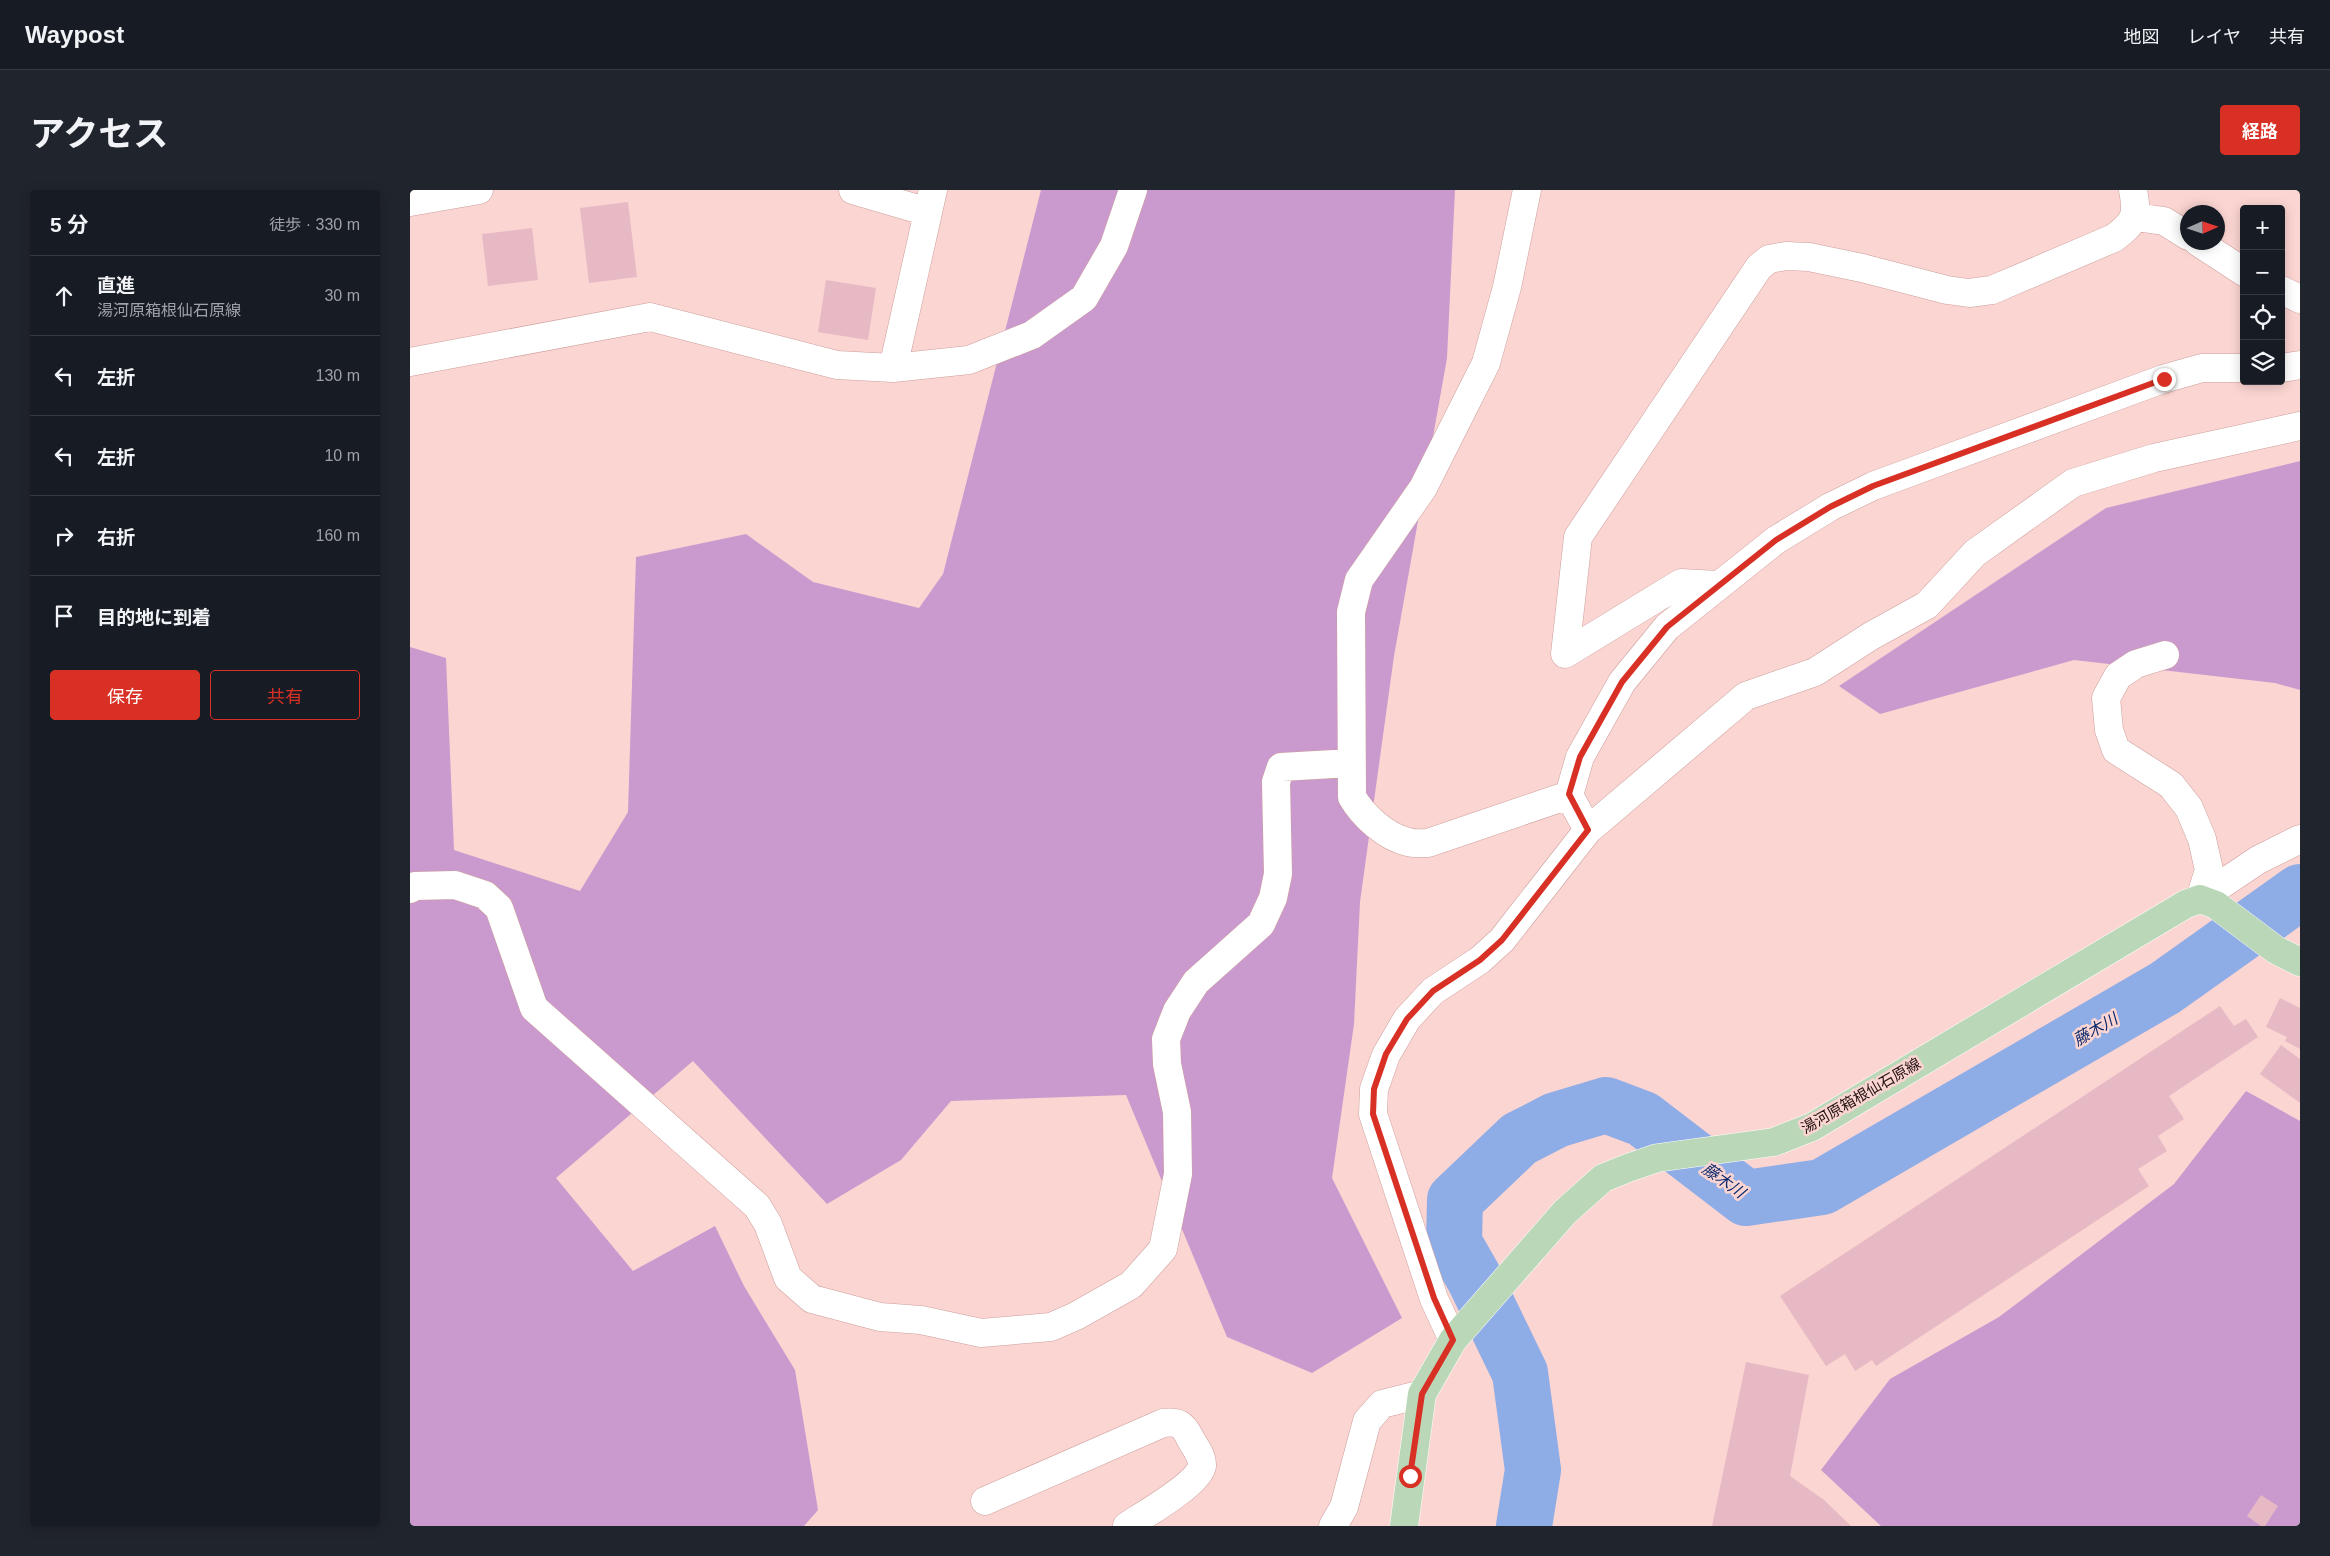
<!DOCTYPE html>
<html lang="ja">
<meta charset="utf-8">
<style>
body{margin:0;font-family:Arial,"Noto Sans JP",sans-serif;background:#20242c;color:#f1f3f6}
.controls{position:absolute;right:15px;top:15px;display:grid;overflow:hidden;border-radius:5px;box-shadow:0 2px 12px #0003}
.controls button{width:45px;height:45px;display:grid;place-items:center;padding:0;border:0;border-bottom:1px solid #363941;background:#171b24;color:#f1f3f6;font:25px sans-serif}
.compass{position:absolute;left:1770px;top:15px;width:45px;height:45px;border-radius:50%;background:#171b24;box-shadow:0 2px 12px #0003;rotate:87deg}
.stop{position:absolute;width:15px;height:15px;margin:-11px;border:4px solid #d93025;border-radius:50%;background:#fff}
.stop.end{background:#d93025;border-color:#fff;box-shadow:0 1px 5px #0008}
.list{margin:0;padding:0;list-style:none}
h2{display:flex;justify-content:space-between;align-items:center;height:65px;margin:0;padding:0 20px;font-size:21px}
h2 small{font-size:16px;font-weight:400;color:#9ea1a6}
.list li{display:grid;grid-template-columns:32px 1fr auto;gap:15px;align-items:center;box-sizing:border-box;height:80px;padding:0 20px;border-top:1px solid #363941}
.list b{display:block;font-size:19px;white-space:nowrap}
.list p{margin:0;font-size:16px;white-space:nowrap;color:#9ea1a6}
.list em{font-size:16px;font-style:normal;color:#9ea1a6}
.actions{display:flex;gap:10px;padding:15px 20px}
.actions a{flex:1;padding:11px 0;border:1px solid #d93025;border-radius:5px;text-align:center;font-size:18px;color:#d93025}
.actions .main{background:#d93025;color:#fff}
.icon{flex:none;width:28px;height:28px;fill:none;stroke:currentColor;stroke-width:2;stroke-linecap:round;stroke-linejoin:round}
.map{position:relative;flex:none;width:1890px;height:1336px;overflow:hidden;border-radius:5px}
header{display:flex;align-items:center;gap:30px;box-sizing:border-box;height:70px;padding:0 25px;background:#171b24;border-bottom:1px solid #363941}
header strong{font-size:24px}
nav{display:flex;gap:28px;margin-inline-start:auto;font-size:18px}
.intro{display:flex;align-items:center;justify-content:space-between;box-sizing:border-box;height:120px;padding:0 30px}
h1{margin:0;font-size:35px}
.button{padding:12px 22px;border-radius:5px;background:#d93025;color:#fff;font-size:18px;font-weight:700}
main{display:flex;gap:30px;padding:0 30px}
aside{flex:1;background:#171b24;border-radius:5px;box-shadow:0 2px 12px #0003}
.map>svg:first-child{display:block}
.forest{fill:#ca9acf}
.lines{fill:none;stroke-linecap:round;stroke-linejoin:round}
.river{stroke:#8eace6;stroke-width:56}
.building{fill:#e7b9c4}
.minor-casing{stroke:#cc9f9c;stroke-width:29}
.major-casing{stroke:#fff;stroke-width:29}
.minor{stroke:#fff;stroke-width:28}
.major{stroke:#bad7b8;stroke-width:28}
.route{stroke:#d93025;stroke-width:6}
.labels{text-anchor:middle;stroke-width:5;stroke-linejoin:round;paint-order:stroke}
.street-label{font-size:15px;fill:#231312;stroke:#fbd5d2}
.water-label{font-size:16px;font-style:italic;fill:#0d2a6d;stroke:#fbd5d2}
</style>
<header>
<strong>Waypost</strong>
<nav><a>地図</a><a>レイヤ</a><a>共有</a></nav>
</header>
<div class="intro"><h1>アクセス</h1><a class="button">経路</a></div>
<main>
<aside>
<h2>5 分<small>徒歩 · 330 m</small></h2>
<ul class="list">
<li><svg class="icon" aria-label="ahead" viewBox="0 0 24 24"><path d="M12 20V5M6 11l6-6 6 6"/></svg><div><b>直進</b><p>湯河原箱根仙石原線</p></div><em>30 m</em></li>
<li><svg class="icon" aria-label="left" viewBox="0 0 24 24"><path d="M17 20v-9H6M10 6l-5 5 5 5"/></svg><div><b>左折</b></div><em>130 m</em></li>
<li><svg class="icon" aria-label="left" viewBox="0 0 24 24"><path d="M17 20v-9H6M10 6l-5 5 5 5"/></svg><div><b>左折</b></div><em>10 m</em></li>
<li><svg class="icon" aria-label="right" viewBox="0 0 24 24"><path d="M7 20v-9h11M14 6l5 5-5 5"/></svg><div><b>右折</b></div><em>160 m</em></li>
<li><svg class="icon" aria-label="arrive" viewBox="0 0 24 24"><path d="M6 21V4h12l-3 4 3 4H6"/></svg><div><b>目的地に到着</b></div></li>
</ul>
<div class="actions"><a class="main">保存</a><a>共有</a></div>
</aside>
<div class="map">
<svg width="1890" height="1336" viewBox="0 0 1890 1336">
<rect width="100%" height="100%" fill="#fbd5d2"/>
<path class="forest" d="M631,0h414l-8,168 -53,298 -34,246 -6,122 -22,154 70,140 -90,55 -85,-36 -101,-242 -175,6 -50,59 -74,44 -134,-143 -137,117 77,93 82,-45 29,60 51,84 23,140 -14,16h-394v-879l36,11 8,192 126,41 48,-79 8,-255 110,-23 67,48 106,26 24,-34z
M1890,271v229l-25,-7 -201,-23 -194,54 -41,-28 267,-178z
M1836,901l54,30v405h-419l-60,-56 69,-91 109,-62 175,-133z"/>
<g class="lines">
<path class="river" d="M1114,1336l9,-56 -13,-97 -46,-95 -20,-35 1,-43 64,-61 37,-19 50,-15 37,14 103,79 76,-11 343,-199 135,-96"/>
</g>
<path class="building" d="M218,12l9,75 -48,6 -9,-75z
M122,38l6,52 -50,6 -6,-52z
M416,90l50,8 -8,52 -50,-8z
M1870,808l20,10v41l-15,-8 2,-4 -21,-10z
M1810,816l14,20 12,-7 12,18 -89,59 15,23 -26,17 9,15 -29,18 11,17 -273,180 -4,-6 -17,11 -10,-17 -19,12 -46,-70z
M1871,855l19,14v44l-40,-29z
M1336,1172l63,13 -19,101 34,24 27,26h-139z
M1851,1305l17,11 -13,20h-4l-14,-10z"/>
<g class="lines">
<defs>
<path id="minor" d="M443,0l75,22
M0,12l69,-12
M1725,27l29,4 24,15
M1788,52l46,30
M1871,100l19,9
M0,172l240,-45 187,48 56,3 76,-8 63,-25 52,-37 30,-52 19,-56
M483,178l40,-178
M1871,178l19,-3
M1308,395l-37,-2 -116,71 13,-117 181,-270 10,-8 17,-3 23,1 53,11 85,22 22,3 23,-3 122,-52c21,-16 24,-22 19,-48
M1755,465l-29,9 -18,12 -12,22 3,32 7,20 55,35 18,23 13,31 7,31 -9,29
M1159,605l11,-38 42,-75 45,-55 109,-87 54,-33 43,-21 290,-107 39,-11h42
M1178,640l158,-134 69,-24 56,-36 56,-31 48,-52 98,-70 81,-25 146,-32
M0,699l5,-3 40,-1 30,10 14,13 35,100 223,198 11,18 20,54 24,21 68,18 41,3 60,13 70,-6 25,-11 55,-31 32,-36 15,-75 -1,-62 -10,-48 -1,-25 11,-28 19,-29 65,-58 12,-26 5,-24 -2,-92 5,-15 70,-4
M1790,709l58,-39 42,-21
M1043,1150l-19,-41 -61,-185 1,-25 12,-34 21,-36 26,-28 47,-31 22,-20 86,-110 -19,-35 -141,48c-6,0 -14,1 -20,-1 -22,-5 -45,-26 -56,-45l-1,-185 8,-32 64,-92 63,-125 21,-76 20,-97
M575,1311l178,-78c15,-2 20,1 27,15 4,8 13,18 12,28 -2,17 -60,50 -75,60
M923,1336l11,-19 23,-86 15,-17 40,-10"/>
<path id="major" d="M994,1336l18,-132 31,-54 112,-128 38,-34 25,-10 29,-10 117,-16 38,-15 374,-223 14,-5 16,6 60,45 24,12"/>
</defs>
<use href="#minor" class="minor-casing"/>
<use href="#major" class="major-casing"/>
<use href="#minor" class="minor"/>
<use href="#major" class="major"/>
</g>
<g class="lines">
<path class="route" d="M1000,1286l12,-82 31,-54 -19,-42 -61,-184 1,-25 12,-35 21,-35 26,-28 47,-31 22,-20 86,-110 -19,-36 11,-37 42,-75 45,-55 109,-87 54,-33 43,-21 291,-107"/>
</g>
<g class="labels">
<g class="street-label">
<text transform="translate(1451 906) rotate(-30)" y="5">湯河原箱根仙石原線</text>
</g>
<g class="water-label">
<text transform="translate(1685 839) rotate(-30)" y="6">藤木川</text>
<text transform="translate(1314 990) rotate(35)" y="6">藤木川</text>
</g>
</g>
</svg>
<div class="controls">
<button>+</button>
<button>−</button>
<button><svg class="icon" aria-label="locate" viewBox="0 0 24 24"><circle cx="12" cy="12" r="6"/><path d="M12 2v4M12 18v4M2 12h4M18 12h4"/></svg></button>
<button><svg class="icon" aria-label="layers" viewBox="0 0 24 24"><path d="M12 4l9 5-9 5-9-5zM3 14l9 5 9-5"/></svg></button>
</div>
<svg class="compass" viewBox="-18 -18 36 36"><path d="M0-13l5 13h-10z" fill="#e53935"/><path d="M0 13l5-13h-10z" fill="#9ea1a6"/></svg>
<div class="stop" style="left:1000px;top:1286px"></div>
<div class="stop end" style="left:1754px;top:189px"></div>
</div>
</main>
